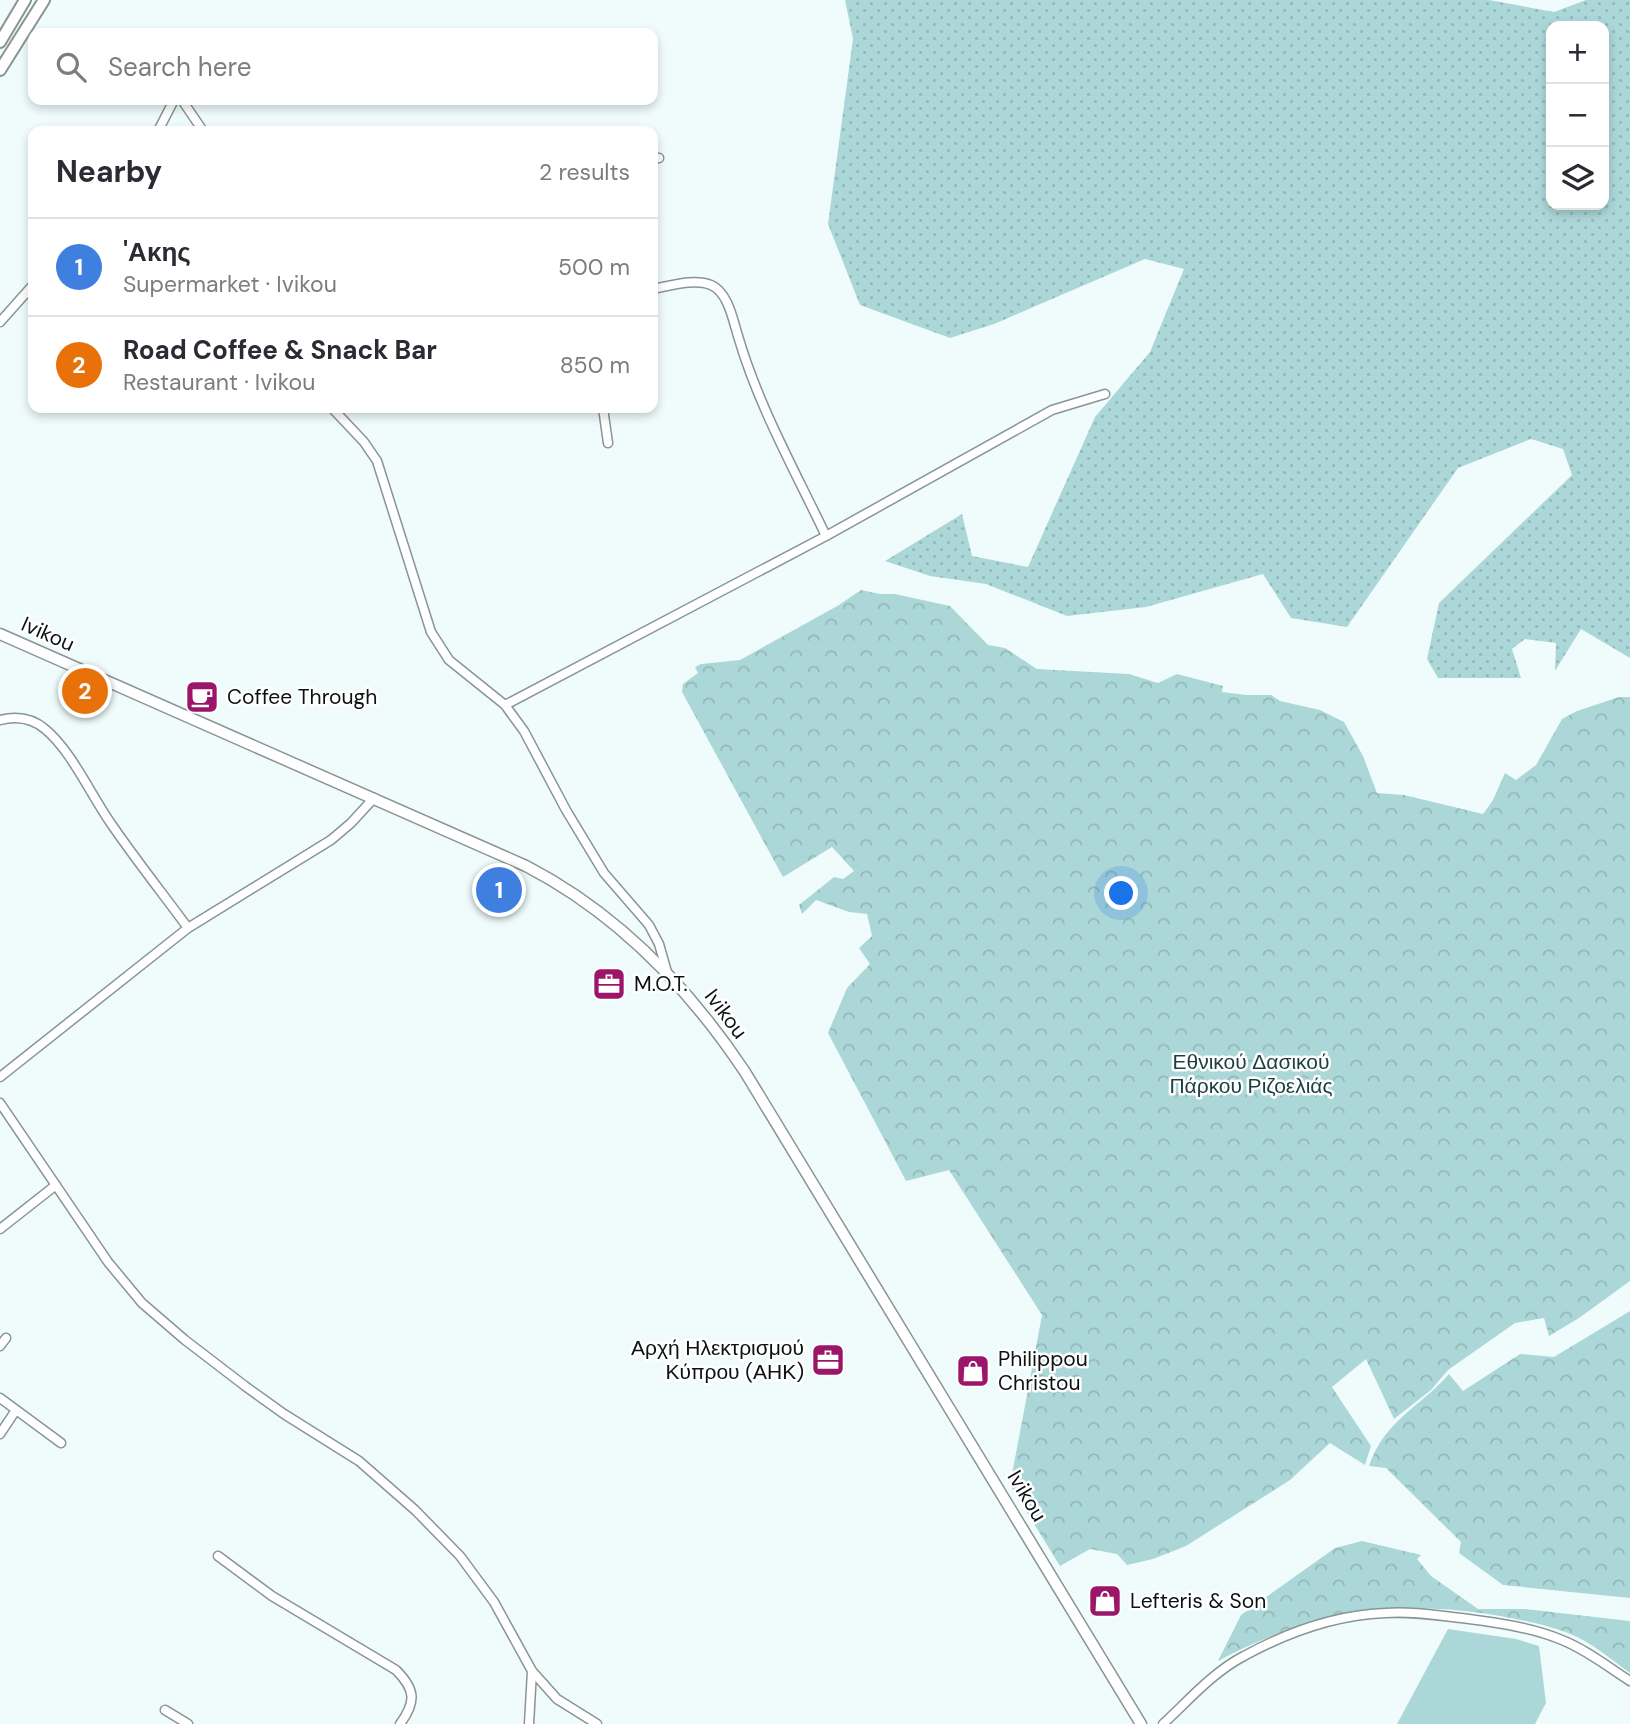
<!DOCTYPE html>
<meta charset="utf-8">
<style>
body{margin:0;font-family:"DM Sans",sans-serif;background:#f2f2f3;color:#2b2b33}
.controls{position:absolute;right:21px;top:21px;display:grid;overflow:hidden;border-radius:14px;box-shadow:0 4px 10px #0003}
.controls button{width:63px;height:63px;display:grid;place-items:center;padding:0;border:0;border-bottom:2px solid #e1e1e2;background:#fff;color:#2b2b33;font:35px sans-serif}
.you{position:absolute;left:1122px;top:894px;width:24px;height:24px;margin:-18px;border:5px solid #fff;border-radius:50%;background:#1a73e8;box-shadow:0 0 0 10px #1a73e833}
.badge{display:grid;place-items:center;width:46px;height:46px;border-radius:50%;background:#9b1668;color:#fff;font-size:23px;font-weight:700}
.pin{position:absolute;translate:-50% -50%;border:4px solid #fff;box-shadow:0 2px 7px #0006}
.list{margin:0;padding:0;list-style:none}
h2{display:flex;justify-content:space-between;align-items:center;height:91px;margin:0;padding:0 28px;font-size:30px}
h2 small{font-size:23px;font-weight:400;color:#7c7c81}
.list li{display:grid;grid-template-columns:46px 1fr auto;gap:21px;align-items:center;box-sizing:border-box;height:98px;padding:0 28px;border-top:2px solid #e1e1e2}
.list b{display:block;font-size:26px;white-space:nowrap}
.list p{margin:0;font-size:23px;white-space:nowrap;color:#7c7c81}
.list em{font-size:23px;font-style:normal;color:#7c7c81}
.icon{flex:none;width:38px;height:38px;fill:none;stroke:currentColor;stroke-width:2;stroke-linecap:round;stroke-linejoin:round}
.map{position:relative;flex:none;width:1630px;height:1724px;overflow:hidden}
.search{position:absolute;background:#fff;box-shadow:0 4px 10px #0003;left:28px;top:28px;width:630px;height:77px;display:flex;align-items:center;gap:18px;box-sizing:border-box;padding:0 24px;border-radius:14px;color:#7c7c81;font-size:26px}
.panel{position:absolute;background:#fff;box-shadow:0 4px 10px #0003;left:28px;top:126px;width:630px;height:287px;border-radius:14px}
.map>svg:first-child{display:block}
.grass{fill:url(#grass-dots);fill-rule:evenodd}
.forest{fill:url(#forest-crowns)}
.pitch{fill:#acd7d9}
.lines{fill:none;stroke-linecap:round;stroke-linejoin:round}
.minor-casing{stroke:#899495;stroke-width:11}
.tertiary-casing{stroke:#899495;stroke-width:13}
.secondary-casing{stroke:#899495;stroke-width:14}
.minor{stroke:#fff;stroke-width:8}
.tertiary{stroke:#fff;stroke-width:10}
.secondary{stroke:#fff;stroke-width:10}
.labels{text-anchor:middle;stroke-width:5;stroke-linejoin:round;paint-order:stroke}
.street-label{font-size:21px;fill:#0d1111;stroke:#fff}
.poi-label{font-size:21px;fill:#0d1111;stroke:#fff;text-anchor:start}
.park-label{font-size:21px;fill:#1b3e3f;stroke:#fff}
</style>
<div class="map">
<svg width="1630" height="1724" viewBox="0 0 1630 1724">
<defs>
<pattern id="grass-dots" width="8" height="8" patternUnits="userSpaceOnUse" patternTransform="scale(1.75)"><rect width="8" height="8" fill="#acd7d9"/><path d="M2 2h.1M6 6h.1" fill="none" stroke="#93b8b9" stroke-width="1.8" stroke-linecap="round"/></pattern>
<pattern id="forest-crowns" width="20" height="18" patternUnits="userSpaceOnUse" patternTransform="scale(1.75)"><rect width="20" height="18" fill="#acd7d9"/><path d="M2 6a3 3 0 1 1 6 0M12 15a3 3 0 1 1 6 0" fill="none" stroke="#93b8b9"/></pattern>
</defs>
<rect width="100%" height="100%" fill="#f0fcfc"/>
<path class="grass" d="M845,0h644l65,12 32,-12h44v658l-49,-29 -26,42 1,-28 -31,-4 -13,10 9,29h-83l-11,-19 12,-56 133,-128 -9,-26 -32,-10 -73,29 -111,159 -56,-9 -28,-44 -117,33 -79,9 -81,-32 -56,-8 -45,-15 77,-47 10,42 56,11 67,-150 55,-65 34,-83 -39,-10 -151,65 -44,14 -90,-33 -32,-81 25,-185zM1551,26h53v179h-53z"/>
<path class="forest" d="M861,590l19,4h15l55,12 38,39 17,3 32,21 92,5 29,9 19,-9 46,12 -1,6 24,3h25l9,6 40,9 24,12 19,34 14,37 27,2 79,19 10,-14 12,-27 11,7 20,-15 26,-46 15,-8 42,-14h11v584l-51,37 -30,18 -5,-18 -29,5 -67,47 -17,20 -37,29 -28,-60 -34,28 39,59 -6,19 -35,-22 -40,37 -104,66 -33,13 -26,6 -10,-11 -27,-5 -30,17 -50,-81 32,-170 -93,-145 -43,11 -78,-148 19,-45 23,-24 -11,-16 13,-12 -5,-22 -18,-2 -33,-12 -14,14 -3,-9 35,-28 9,2 11,-8 -22,-24 -49,30 -101,-185 1,-8 15,-11 -3,-6 6,-3 39,-4 99,-55z
M1630,1311v287l-127,-13 -44,-32 2,-11 -75,-74 -17,-2c15,-45 51,-59 80,-92l14,17 57,-37 34,3z
M1362,1541l59,14 -4,4 14,17 47,33h47l105,12v52c-17,-12 -34,-27 -53,-36 -23,-11 -51,-16 -77,-21 -101,-18 -191,-4 -282,45l23,-46 94,-67z"/>
<path class="pitch" d="M1448,1629l68,10 23,7 7,57 -11,21h-138z"/>
<g class="lines">
<defs>
<path id="minor" d="M182,100l21,31
M158,131l16,-31
M653,159l6,-1
M653,289c17,-3 41,-11 58,-4 17,7 22,35 27,51 20,69 57,135 88,200
M0,322l33,-37
M332,408l32,34 13,19 54,171 18,28 56,45 19,26 42,79 38,63 45,52 10,19 8,28
M603,408l5,35
M505,705l321,-169 226,-126 53,-16
M0,720c16,-4 32,-2 45,9 26,21 47,68 67,96 24,35 51,69 76,103
M0,1077l188,-149 143,-88 20,-17 23,-25
M0,1103l108,159 34,41 43,37 60,46 39,28 75,47 56,49 45,46 34,46 38,69 25,28 40,25
M0,1229l56,-44
M0,1346l6,-8
M0,1398l61,45
M0,1434l16,-24
M218,1556l54,40 124,74c20,20 20,32 4,54
M165,1710l23,14
M529,1724l3,-53
M1163,1724c25,-23 50,-52 81,-68 42,-23 92,-41 141,-43 28,-2 56,3 84,6 31,4 64,9 93,21 25,10 46,27 68,41"/>
<path id="tertiary" d="M0,634l526,232c91,47 163,122 219,206l396,652"/>
<path id="secondary" d="M0,42l25,-42
M0,70l44,-70"/>
</defs>
<use href="#minor" class="minor-casing"/>
<use href="#tertiary" class="tertiary-casing"/>
<use href="#secondary" class="secondary-casing"/>
<use href="#minor" class="minor"/>
<use href="#tertiary" class="tertiary"/>
<use href="#secondary" class="secondary"/>
</g>
<defs>
<symbol id="cafe-square" viewBox="-11 -11 22 22"><rect x="-9" y="-9" width="18" height="18" rx="4" fill="#9b1668" stroke="#fff"/><path d="M-5.5-4.5H6V0H3Q3 3.5 0 3.5H-2.5Q-5.5 3.5-5.5 0ZM3-3.2v2h1.7v-2ZM-6 4.5H4V6H-6Z" fill="#fff"/></symbol>
<symbol id="office-square" viewBox="-11 -11 22 22"><rect x="-9" y="-9" width="18" height="18" rx="4" fill="#9b1668" stroke="#fff"/><path d="M-6-3h4V-5.5h4V-3h4V5H-6ZM-1-4.5V-3h2v-1.5ZM-6 0V1H6V0Z" fill="#fff"/></symbol>
<symbol id="shop-square" viewBox="-11 -11 22 22"><rect x="-9" y="-9" width="18" height="18" rx="4" fill="#9b1668" stroke="#fff"/><path d="M-5-2.5h2.3a2.7 3.5 0 0 1 5.4 0H5L5.5 6h-11ZM-1.5-2.5h3a1.5 2.3 0 0 0-3 0Z" fill="#fff"/></symbol>
</defs>
<g fill-rule="evenodd">
<use href="#cafe-square" x="183" y="678" width="38" height="38"/>
<use href="#office-square" x="590" y="965" width="38" height="38"/>
<use href="#office-square" x="809" y="1341" width="38" height="38"/>
<use href="#shop-square" x="954" y="1352" width="38" height="38"/>
<use href="#shop-square" x="1086" y="1582" width="38" height="38"/>
</g>
<g class="labels">
<g class="street-label">
<text transform="translate(48 634) rotate(24)" y="7">Ivikou</text>
<text transform="translate(726 1014) rotate(53)" y="7">Ivikou</text>
<text transform="translate(1027 1496) rotate(59)" y="7">Ivikou</text>
</g>
<g class="poi-label">
<text x="227" y="704">Coffee Through</text>
<text x="634" y="991">M.O.T.</text>
<text x="804" y="1355" text-anchor="end">Αρχή Ηλεκτρισμού<tspan x="804" dy="24">Κύπρου (ΑΗΚ)</tspan></text>
<text x="998" y="1366">Philippou<tspan x="998" dy="24">Christou</tspan></text>
<text x="1130" y="1608">Lefteris &amp; Son</text>
</g>
<g class="park-label">
<text x="1251" y="1069">Εθνικού Δασικού<tspan x="1251" dy="24">Πάρκου Ριζοελιάς</tspan></text>
</g>
</g>
</svg>
<div class="controls">
<button>+</button>
<button>−</button>
<button><svg class="icon" aria-label="layers" viewBox="0 0 24 24"><path d="M12 4l9 5-9 5-9-5zM3 14l9 5 9-5"/></svg></button>
</div>
<div class="you"></div>
<div class="pin badge" style="left:499px;top:890px;background:#3f7fe0">1</div>
<div class="pin badge" style="left:85px;top:691px;background:#e8710a">2</div>
<div class="search"><svg class="icon" aria-label="search" viewBox="0 0 24 24"><circle cx="10" cy="10" r="6"/><path d="M15 15l6 6"/></svg>Search here</div>
<section class="panel">
<h2>Nearby<small>2 results</small></h2>
<ul class="list">
<li><span class="badge" style="background:#3f7fe0">1</span><div><b>'Ακης</b><p>Supermarket · Ivikou</p></div><em>500 m</em></li>
<li><span class="badge" style="background:#e8710a">2</span><div><b>Road Coffee &amp; Snack Bar</b><p>Restaurant · Ivikou</p></div><em>850 m</em></li>
</ul>
</section>
</div>
